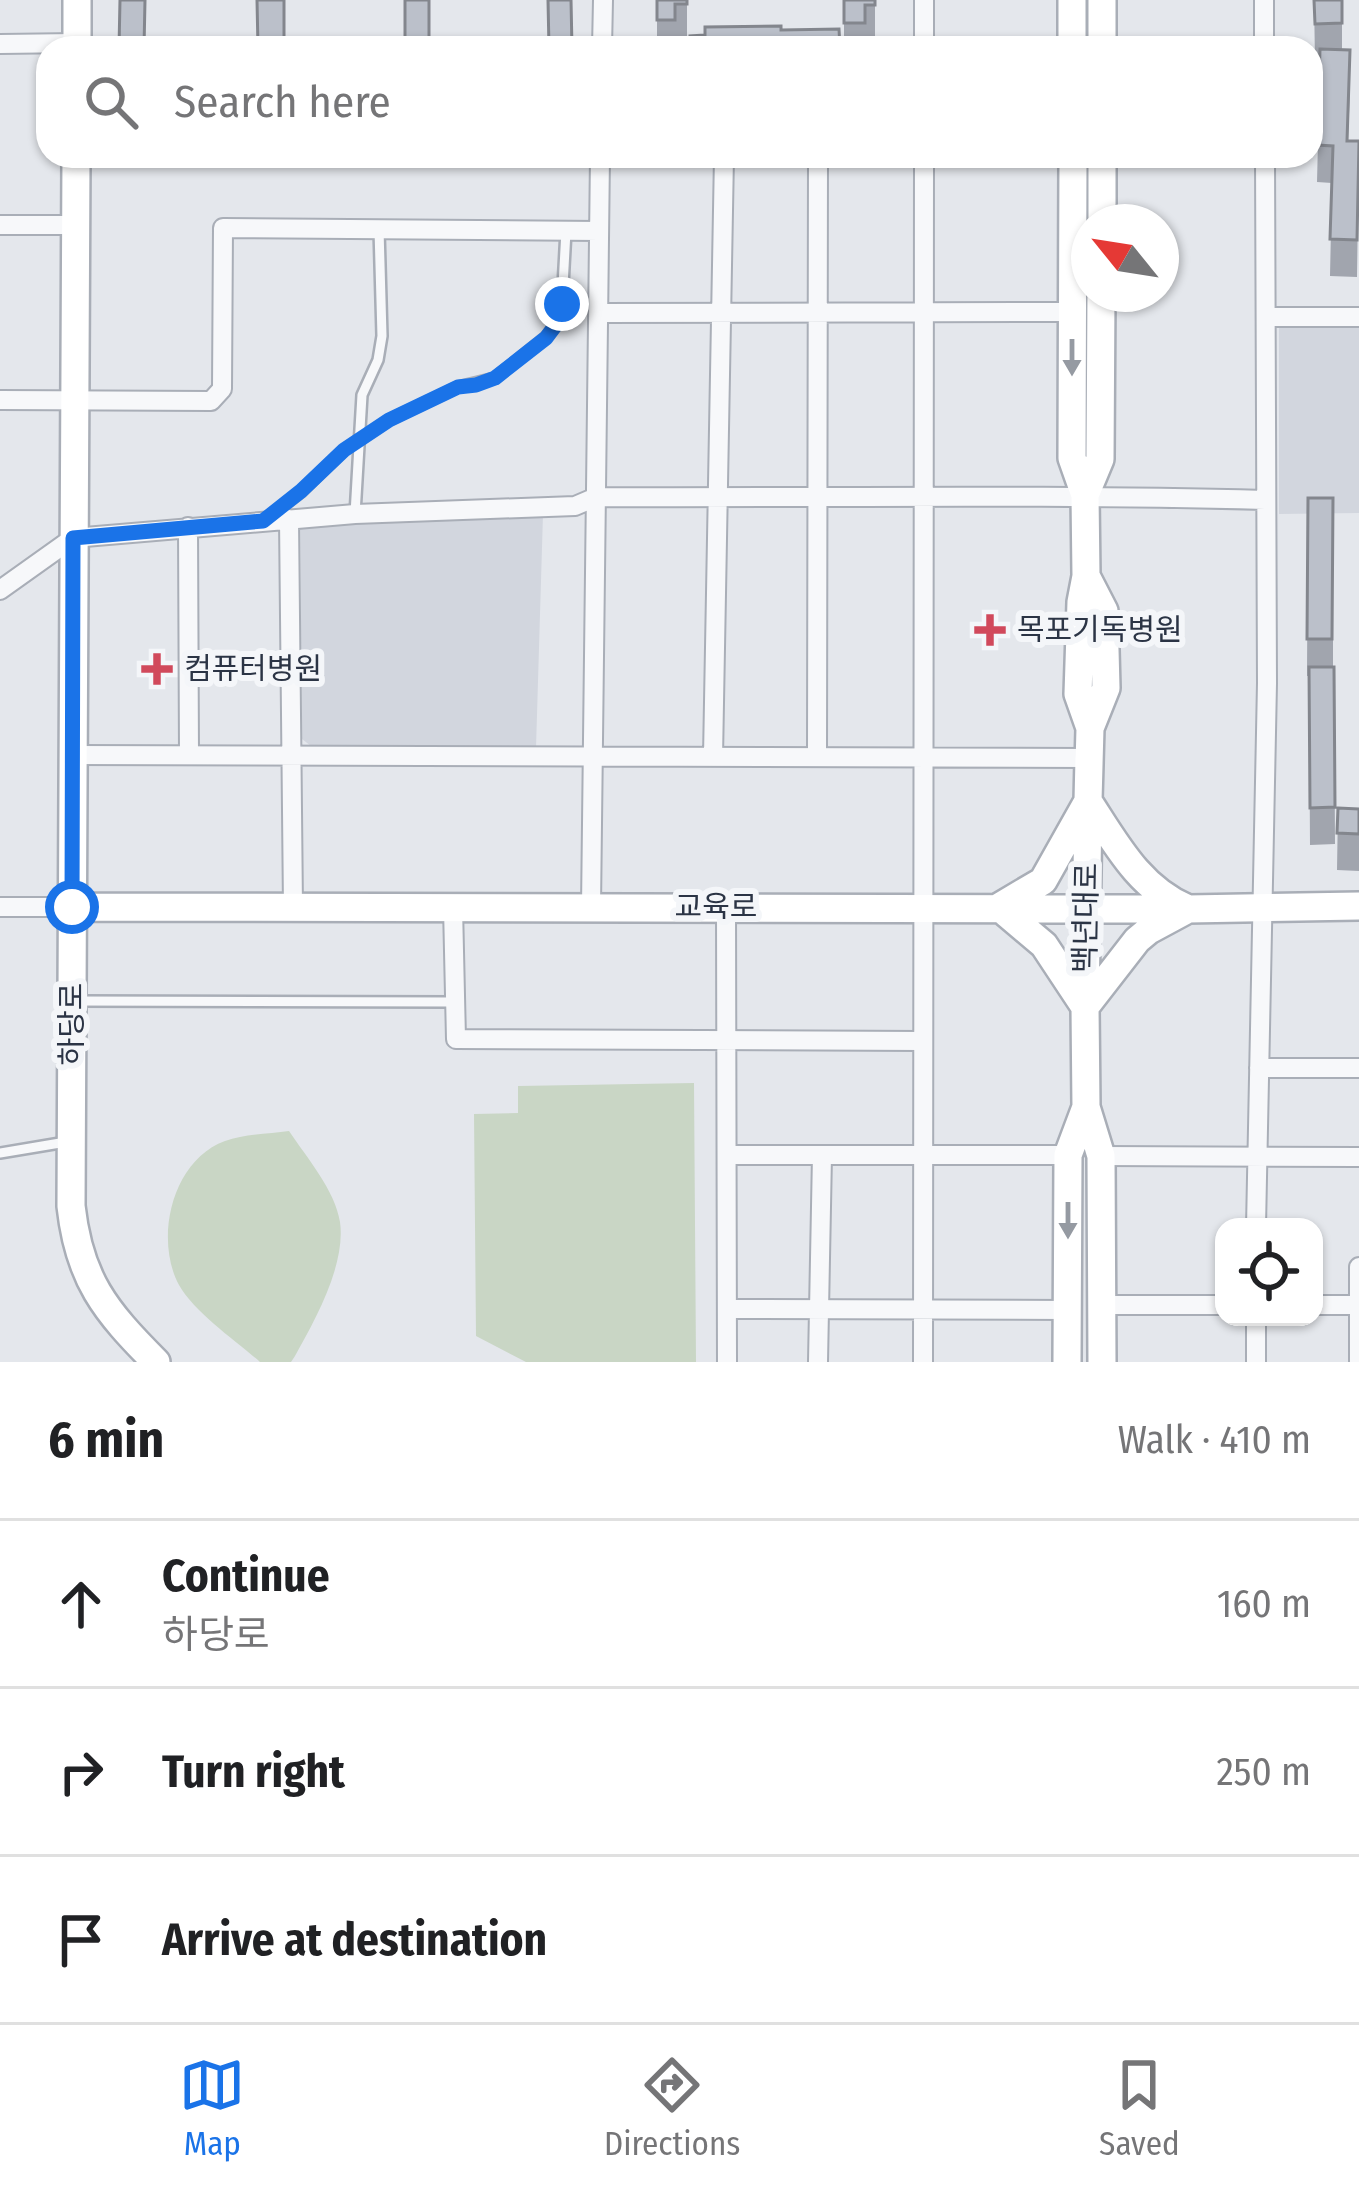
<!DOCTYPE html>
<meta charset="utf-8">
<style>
body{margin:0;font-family:"Fira Sans Condensed","Noto Sans KR",sans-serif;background:#f6f6f6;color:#202124}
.controls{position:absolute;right:36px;bottom:36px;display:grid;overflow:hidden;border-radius:24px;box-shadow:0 3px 9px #0004}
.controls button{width:108px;height:108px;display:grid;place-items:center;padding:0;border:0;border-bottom:3px solid #e0e0e0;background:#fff;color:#202124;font:60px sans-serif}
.compass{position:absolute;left:1071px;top:204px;width:108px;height:108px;border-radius:50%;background:#fff;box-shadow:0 3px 9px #0004;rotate:300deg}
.stop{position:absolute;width:36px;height:36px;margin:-27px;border:9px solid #1a73e8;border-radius:50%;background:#fff}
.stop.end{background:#1a73e8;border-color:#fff;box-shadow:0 3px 12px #0008}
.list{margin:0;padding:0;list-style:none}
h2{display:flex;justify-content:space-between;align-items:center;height:156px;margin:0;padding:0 48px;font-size:51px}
h2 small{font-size:39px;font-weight:400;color:#757577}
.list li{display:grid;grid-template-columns:78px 1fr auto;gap:36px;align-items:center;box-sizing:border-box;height:168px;padding:0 48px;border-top:3px solid #e0e0e0}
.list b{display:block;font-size:45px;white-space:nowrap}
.list p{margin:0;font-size:39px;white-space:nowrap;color:#757577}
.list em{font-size:39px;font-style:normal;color:#757577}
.icon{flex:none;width:66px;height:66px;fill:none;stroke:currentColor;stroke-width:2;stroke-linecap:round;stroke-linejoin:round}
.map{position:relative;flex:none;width:1359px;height:1362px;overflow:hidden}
.search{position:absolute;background:#fff;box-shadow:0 3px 9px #0004;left:36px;right:36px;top:36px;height:132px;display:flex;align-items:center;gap:30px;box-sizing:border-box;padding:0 42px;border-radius:36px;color:#757577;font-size:45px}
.sheet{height:660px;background:#fff}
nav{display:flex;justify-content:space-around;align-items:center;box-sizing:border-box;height:168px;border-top:3px solid #e0e0e0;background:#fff;font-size:33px;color:#757577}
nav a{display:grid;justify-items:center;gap:6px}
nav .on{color:#1a73e8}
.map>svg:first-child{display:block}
.built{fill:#d2d6de}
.green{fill:#c9d6c5}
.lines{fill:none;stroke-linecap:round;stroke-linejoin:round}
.lane-casing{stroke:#a9aeb7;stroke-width:14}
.street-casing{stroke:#a9aeb7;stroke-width:22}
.secondary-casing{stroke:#a9aeb7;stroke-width:32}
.lane{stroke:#f7f8fa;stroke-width:9}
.street{stroke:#f7f8fa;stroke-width:18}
.secondary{stroke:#fff;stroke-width:27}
.wall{fill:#a1a5ae}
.building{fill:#bbc0ca;stroke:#83868d;stroke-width:3}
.oneway{fill:#959aa2}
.route{stroke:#1a73e8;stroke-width:15}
.poi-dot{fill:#d1495b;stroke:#f4f6f9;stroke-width:4.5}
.labels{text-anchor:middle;stroke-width:12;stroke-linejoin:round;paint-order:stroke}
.poi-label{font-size:30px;fill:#2b3445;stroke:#f4f6f9;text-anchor:start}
.street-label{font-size:30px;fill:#2b3445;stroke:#f4f6f9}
</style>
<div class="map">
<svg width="1359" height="1362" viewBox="0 0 1359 1362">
<rect width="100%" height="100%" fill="#e4e7ec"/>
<path class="built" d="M1279,325h80v188l-80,1z
M543,514l-7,234 -225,-2 -9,-7 -2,-219z"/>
<path class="green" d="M694,1083l2,279h-170l-50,-26 -2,-222 44,-1v-27z
M289,1131c18,27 46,59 51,91 6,43 -25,98 -45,134l-4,6h-31c-25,-22 -65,-49 -81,-77 -25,-46 -7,-125 46,-144 19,-7 44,-7 64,-10z"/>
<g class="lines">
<defs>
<path id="lane" d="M355,514l7,-119 16,-35 4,-24 -3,-107
M270,516l31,-24 43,-42 45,-30 69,-33 37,-9 51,-41 9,-11 7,-22 4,-73
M76,1001l378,1
M0,1153l66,-11"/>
<path id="street" d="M924,0v48
M1264,0v48
M0,44l77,-1
M602,48l1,-48
M0,225h76
M599,313l473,-1
M1266,317h93
M0,400l211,1 11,-12 1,-161 376,3
M289,519l4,388
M188,527l1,228
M0,590l73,-52 282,-24 220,-8 21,-9c223,1 446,-3 669,3
M73,755l1016,3
M713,757l11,-601
M817,757l1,-601
M0,907h72
M453,907l3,132 466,2
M591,907l9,-751
M726,907l1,455
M1259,1068h100
M727,1155h341
M1101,1156l258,1
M1256,1227l11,-544 -2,-527
M1102,1305h122
M1314,1305h45
M727,1309l340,1
M818,1362l4,-207
M923,1362l1,-1206
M1256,1362v-45
M1359,1362v-95"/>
<path id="secondary" d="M1072,0v48
M77,48v-48
M1102,48v-48
M76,156l-5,1050c8,73 34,105 85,156
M1073,156l-1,302 13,37 1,81 -5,26 -3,92 12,34
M1102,222v-66
M1085,495l15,-36 1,-165
M1086,576l18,35 2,77 -16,40 -2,73 1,-43
M1088,801c28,43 51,87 100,108l-39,21 -12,10 -52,67 -41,-62 -45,-38 44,-26z
M1088,805l-3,202 1,100 15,49 1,206
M72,907l1116,2 171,-3
M1067,1362l1,-207 18,-48"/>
</defs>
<use href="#lane" class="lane-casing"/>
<use href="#street" class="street-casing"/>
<use href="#secondary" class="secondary-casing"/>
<use href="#lane" class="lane"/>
<use href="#street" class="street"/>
<use href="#secondary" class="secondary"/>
</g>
<path class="wall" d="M657,0h30v41h-12v7h-18z
M844,0h31v42h-10v6h-21z
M1314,0h28v50l8,37 -2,54h11l-2,136 -27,-1 2,-93 -15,-1 3,-121h-5z
M1308,498h25v169h1l1,177 -25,1 -1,-169h-2z
M1338,808l21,1v62l-22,-1z"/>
<path class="building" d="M120,0h25l-1,48h-25z
M257,0h27v48h-26z
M405,0h24v48h-24z
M548,0h23l1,48h-23z
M657,0h30v4h-12v16h-18z
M844,0h31v5h-10v18h-21z
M1314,0h28v23l-27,1z
M781,26v4l58,-1 1,19h-150v-12l15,-1v-8z
M1320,49l30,1 -3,91h12l-2,99 -27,-1 3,-93 -16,-1z
M1308,498h25l-1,141h-25z
M1309,667h25l1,140 -25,1z
M1338,808l21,1v25l-22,-1z"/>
<defs><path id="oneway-solid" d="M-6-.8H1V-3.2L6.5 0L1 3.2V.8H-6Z" transform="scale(3)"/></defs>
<g class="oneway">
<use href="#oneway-solid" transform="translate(1072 357) rotate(90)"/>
<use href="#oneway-solid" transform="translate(1068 1220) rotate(90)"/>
</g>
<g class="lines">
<path class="route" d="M72,907l1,-369 190,-17 38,-30 43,-41 45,-30 69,-33 18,-2 19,-7 51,-40 9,-12 7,-22"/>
</g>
<g class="poi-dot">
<path d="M984 612h12v12h12v12h-12v12h-12v-12h-12v-12h12z"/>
<path d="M151 651h12v12h12v12h-12v12h-12v-12h-12v-12h12z"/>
</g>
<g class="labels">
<g class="poi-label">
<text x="1017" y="640">목포기독병원</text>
<text x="184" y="679">컴퓨터병원</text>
</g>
<g class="street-label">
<text x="716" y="917">교육로</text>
<text transform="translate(1086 918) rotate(-89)" y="10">백년대로</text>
<text transform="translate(72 1024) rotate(-90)" y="10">하당로</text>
</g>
</g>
</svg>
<div class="controls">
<button><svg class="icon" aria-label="locate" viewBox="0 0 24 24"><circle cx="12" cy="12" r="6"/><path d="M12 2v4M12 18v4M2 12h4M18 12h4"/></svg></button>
</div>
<svg class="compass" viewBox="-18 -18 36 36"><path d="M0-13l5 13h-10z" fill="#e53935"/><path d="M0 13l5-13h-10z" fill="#757577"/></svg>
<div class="stop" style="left:72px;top:907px"></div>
<div class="stop end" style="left:562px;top:304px"></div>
<div class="search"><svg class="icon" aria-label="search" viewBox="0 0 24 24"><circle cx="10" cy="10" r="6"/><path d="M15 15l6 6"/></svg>Search here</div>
</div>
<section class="sheet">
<h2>6 min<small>Walk · 410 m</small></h2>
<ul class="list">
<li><svg class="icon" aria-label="ahead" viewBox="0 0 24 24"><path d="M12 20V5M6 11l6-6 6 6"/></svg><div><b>Continue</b><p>하당로</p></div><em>160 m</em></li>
<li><svg class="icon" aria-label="right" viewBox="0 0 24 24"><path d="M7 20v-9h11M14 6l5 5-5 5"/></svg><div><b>Turn right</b></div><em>250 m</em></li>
<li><svg class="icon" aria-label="arrive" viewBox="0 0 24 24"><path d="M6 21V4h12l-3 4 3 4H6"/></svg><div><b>Arrive at destination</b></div></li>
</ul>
</section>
<nav>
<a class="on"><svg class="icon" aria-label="map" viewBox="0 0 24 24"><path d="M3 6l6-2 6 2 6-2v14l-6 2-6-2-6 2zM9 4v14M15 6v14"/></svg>Map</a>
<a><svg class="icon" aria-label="directions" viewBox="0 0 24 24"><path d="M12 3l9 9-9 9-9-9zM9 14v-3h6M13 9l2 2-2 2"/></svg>Directions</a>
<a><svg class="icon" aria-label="saved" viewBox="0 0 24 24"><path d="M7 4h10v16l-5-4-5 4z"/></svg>Saved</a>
</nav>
